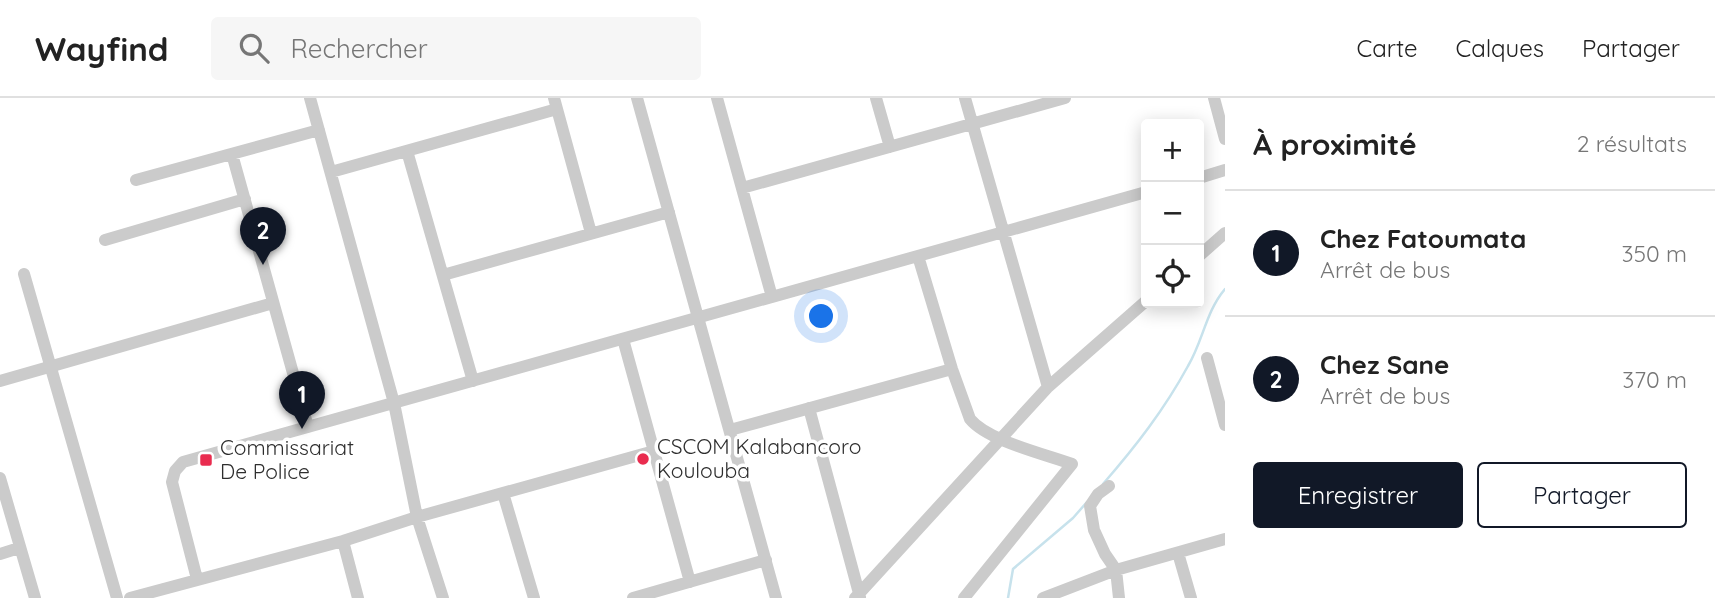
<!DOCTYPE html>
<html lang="fr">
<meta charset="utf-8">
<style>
body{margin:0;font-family:Quicksand,sans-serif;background:#f6f6f6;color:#222}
.controls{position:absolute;right:21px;top:21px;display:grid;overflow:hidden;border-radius:7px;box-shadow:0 4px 18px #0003}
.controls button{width:63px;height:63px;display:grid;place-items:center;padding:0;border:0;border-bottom:2px solid #e0e0e0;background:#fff;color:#222;font:35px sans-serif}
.you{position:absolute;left:822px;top:219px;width:24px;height:24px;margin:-18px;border:5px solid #fff;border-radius:50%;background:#1a73e8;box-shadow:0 0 0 10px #1a73e833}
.badge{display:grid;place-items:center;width:46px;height:46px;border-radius:50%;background:#111827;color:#fff;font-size:23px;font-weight:700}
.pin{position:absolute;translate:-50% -58px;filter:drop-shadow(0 2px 4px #0008)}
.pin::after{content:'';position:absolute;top:37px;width:24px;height:21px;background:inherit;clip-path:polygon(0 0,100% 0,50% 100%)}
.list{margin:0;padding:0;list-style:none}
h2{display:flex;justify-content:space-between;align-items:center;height:91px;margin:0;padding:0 28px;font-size:30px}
h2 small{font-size:23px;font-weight:400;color:#767676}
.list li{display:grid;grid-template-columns:46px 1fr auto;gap:21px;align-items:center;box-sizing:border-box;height:126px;padding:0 28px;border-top:2px solid #e0e0e0}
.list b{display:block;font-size:26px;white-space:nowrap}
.list p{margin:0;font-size:23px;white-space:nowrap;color:#767676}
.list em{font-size:23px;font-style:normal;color:#767676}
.actions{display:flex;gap:14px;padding:21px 28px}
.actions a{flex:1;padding:16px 0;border:2px solid #111827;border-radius:7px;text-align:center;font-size:24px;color:#111827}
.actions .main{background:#111827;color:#fff}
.icon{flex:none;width:38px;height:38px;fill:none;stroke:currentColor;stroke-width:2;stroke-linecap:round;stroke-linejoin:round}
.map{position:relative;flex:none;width:1225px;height:500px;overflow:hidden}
header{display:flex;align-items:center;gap:42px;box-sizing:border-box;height:98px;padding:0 35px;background:#fff;border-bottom:2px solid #e0e0e0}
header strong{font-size:33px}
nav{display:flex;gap:38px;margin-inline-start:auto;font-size:24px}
.search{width:490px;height:63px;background:#f6f6f6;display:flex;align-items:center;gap:18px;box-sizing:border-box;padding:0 24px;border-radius:7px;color:#767676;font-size:26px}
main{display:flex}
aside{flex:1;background:#fff}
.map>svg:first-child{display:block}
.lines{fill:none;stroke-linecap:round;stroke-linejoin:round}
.stream{stroke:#c7e2ec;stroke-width:2.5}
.minor{stroke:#cbcbcb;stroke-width:12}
.poi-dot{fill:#e92c4f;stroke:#fff;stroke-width:2.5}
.labels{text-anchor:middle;stroke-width:7;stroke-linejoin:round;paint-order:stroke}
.poi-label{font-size:21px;fill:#2e2e2e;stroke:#fff;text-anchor:start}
</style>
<header>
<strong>Wayfind</strong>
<div class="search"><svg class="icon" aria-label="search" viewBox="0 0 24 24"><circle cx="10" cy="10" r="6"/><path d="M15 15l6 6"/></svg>Rechercher</div>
<nav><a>Carte</a><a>Calques</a><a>Partager</a></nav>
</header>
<main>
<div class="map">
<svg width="1225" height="500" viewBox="0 0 1225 500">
<rect width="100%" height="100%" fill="#fff"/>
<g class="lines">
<path class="stream" d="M1103,386c33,-38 61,-74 85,-118 15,-25 18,-55 37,-77
M1008,500l5,-29 60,-51 14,-16"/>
<path class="minor" d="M310,0l84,305 23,114 26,81
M554,0l37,135
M637,0l139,500
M717,0l55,199
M876,0l14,49
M965,0l83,289
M1214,0l11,41
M407,53l66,230
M232,56l76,273
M331,74l226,-63
M1199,80l26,-8
M136,82l183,-50
M742,90l323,-90
M105,142l140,-41
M918,158l34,113 18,50c18,22 75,35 102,45l-108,134
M1199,158l26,-23
M24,176l93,324
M443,177l226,-63
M623,241l67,243
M1207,260l18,67
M0,283l273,-78
M809,310l51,189
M730,332l222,-61
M0,380l35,120
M1109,388l-11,8 -8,12 4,24 11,24 11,16 3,28
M503,395l31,105
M343,443l15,57
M1178,455l13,45
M0,456l19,-6
M197,481l-25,-97 3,-11 8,-9 963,-270
M130,500l213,-57 74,-24 237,-66
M633,500l133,-38
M855,500l193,-211 98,-86
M1043,500l73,-28 109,-31"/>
</g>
<g class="poi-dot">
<circle cx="643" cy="361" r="7"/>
<rect x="199" y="355" width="14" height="14" rx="3.5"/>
</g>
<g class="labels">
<g class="poi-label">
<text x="657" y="356">CSCOM Kalabancoro<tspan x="657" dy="24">Koulouba</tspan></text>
<text x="220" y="357">Commissariat<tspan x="220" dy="24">De Police</tspan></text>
</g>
</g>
</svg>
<div class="controls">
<button>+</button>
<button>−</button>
<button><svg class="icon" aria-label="locate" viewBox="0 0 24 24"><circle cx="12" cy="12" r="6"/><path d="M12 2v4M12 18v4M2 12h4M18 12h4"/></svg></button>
</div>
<div class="you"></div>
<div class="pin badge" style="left:302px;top:331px">1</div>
<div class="pin badge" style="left:263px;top:167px">2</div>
</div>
<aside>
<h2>À proximité<small>2 résultats</small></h2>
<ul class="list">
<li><span class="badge">1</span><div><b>Chez Fatoumata</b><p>Arrêt de bus</p></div><em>350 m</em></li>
<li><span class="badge">2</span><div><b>Chez Sane</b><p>Arrêt de bus</p></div><em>370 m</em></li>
</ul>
<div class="actions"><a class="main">Enregistrer</a><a>Partager</a></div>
</aside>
</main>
